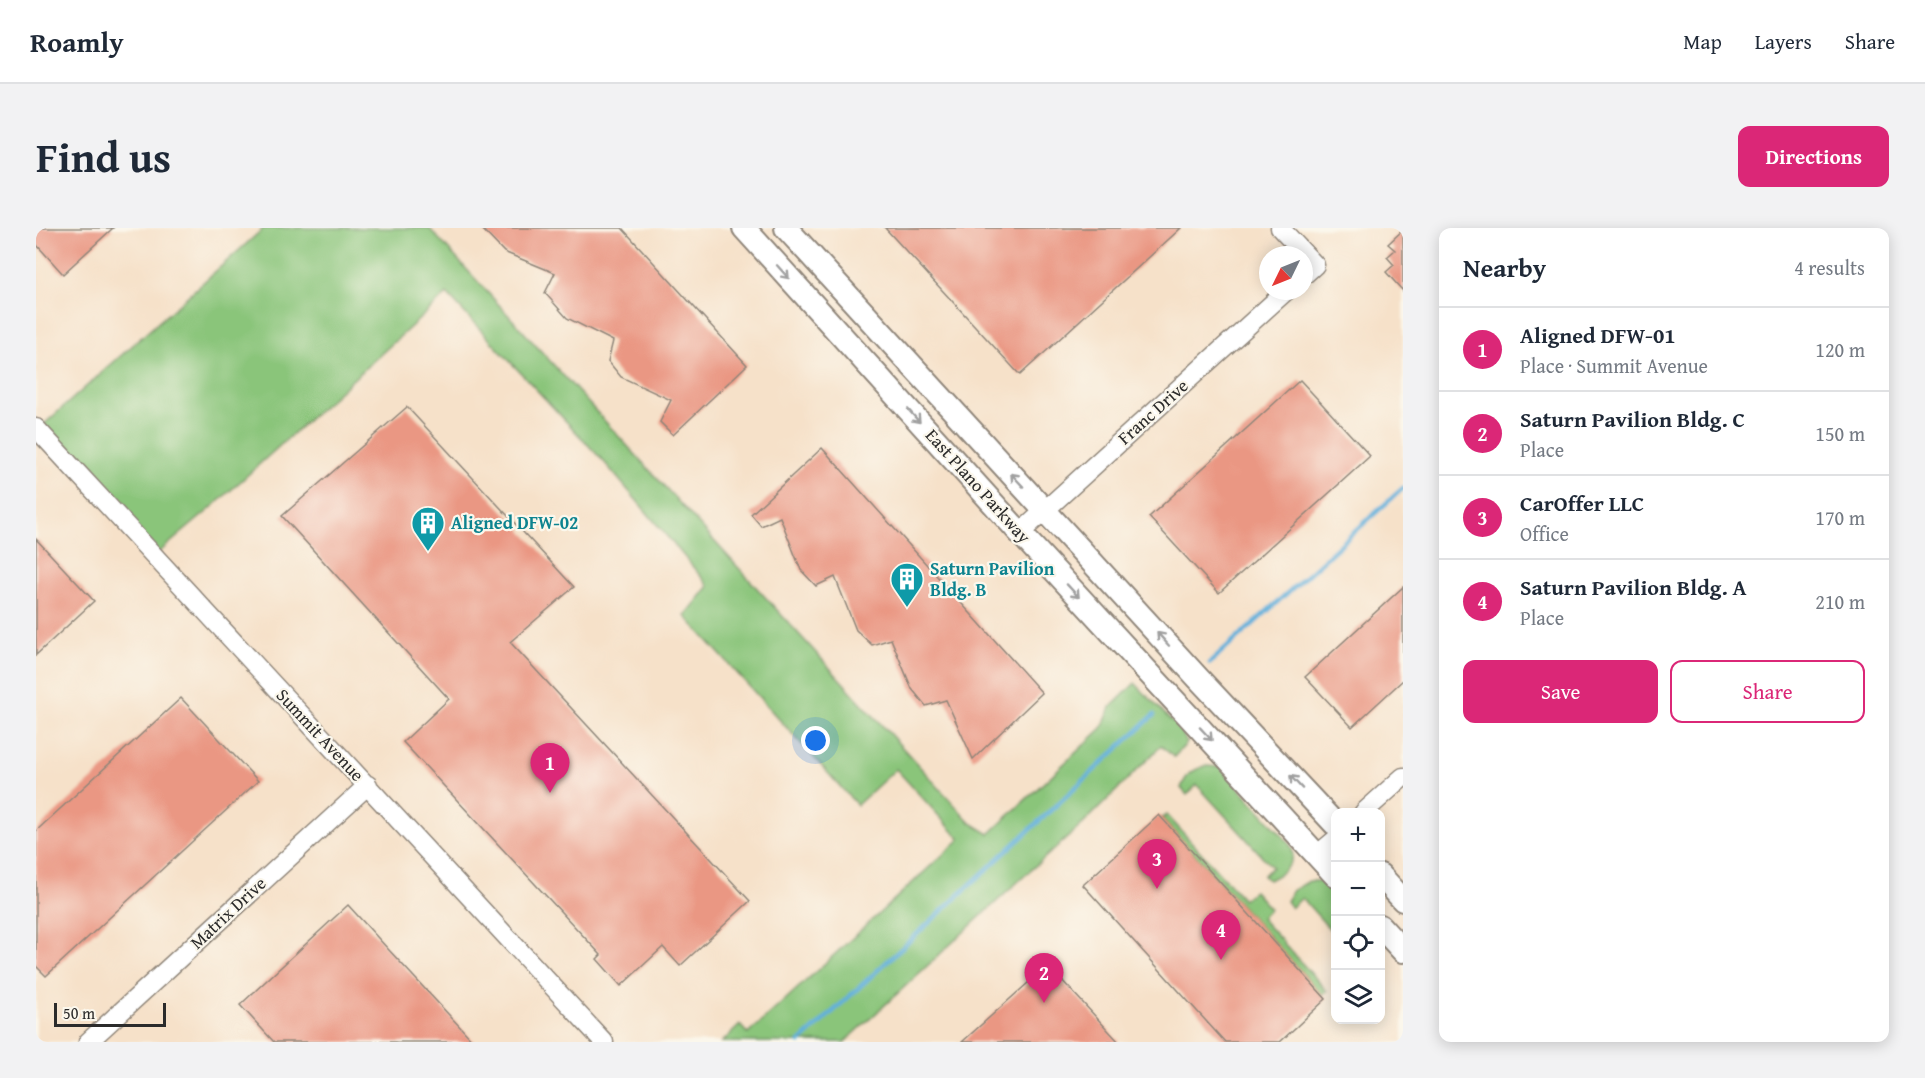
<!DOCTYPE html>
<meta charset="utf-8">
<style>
body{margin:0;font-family:"Gentium Book Plus",serif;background:#f2f2f3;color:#1f2937}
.controls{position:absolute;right:18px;bottom:18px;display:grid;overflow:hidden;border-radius:12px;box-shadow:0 3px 15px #0003}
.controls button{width:54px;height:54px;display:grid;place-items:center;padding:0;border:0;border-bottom:2px solid #e0e1e3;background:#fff;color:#1f2937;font:30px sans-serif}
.compass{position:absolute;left:1223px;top:18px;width:54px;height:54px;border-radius:50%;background:#fff;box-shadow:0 3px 15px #0003;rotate:227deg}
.scale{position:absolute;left:18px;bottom:15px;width:112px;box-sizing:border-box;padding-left:6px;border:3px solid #2b2b2b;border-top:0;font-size:16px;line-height:21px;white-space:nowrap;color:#2b2b2b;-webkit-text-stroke:4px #fbf7ec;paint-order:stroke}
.you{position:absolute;left:780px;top:513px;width:21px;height:21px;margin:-15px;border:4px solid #fff;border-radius:50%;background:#1a73e8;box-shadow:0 0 0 9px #1a73e833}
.badge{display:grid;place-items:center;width:39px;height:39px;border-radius:50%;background:#db2777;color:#fff;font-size:20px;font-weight:700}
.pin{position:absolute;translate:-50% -50px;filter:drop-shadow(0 2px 3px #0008)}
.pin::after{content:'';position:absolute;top:32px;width:21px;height:18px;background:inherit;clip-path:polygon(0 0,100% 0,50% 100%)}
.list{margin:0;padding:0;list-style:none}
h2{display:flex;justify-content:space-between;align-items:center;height:78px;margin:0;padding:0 24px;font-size:26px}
h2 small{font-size:20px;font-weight:400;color:#747a83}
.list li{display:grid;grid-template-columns:39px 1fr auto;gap:18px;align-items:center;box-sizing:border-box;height:84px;padding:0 24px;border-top:2px solid #e0e1e3}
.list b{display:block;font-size:22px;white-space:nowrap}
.list p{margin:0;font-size:20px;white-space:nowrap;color:#747a83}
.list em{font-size:20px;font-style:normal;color:#747a83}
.actions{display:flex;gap:12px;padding:18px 24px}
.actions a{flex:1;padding:14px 0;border:2px solid #db2777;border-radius:12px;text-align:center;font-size:21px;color:#db2777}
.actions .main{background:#db2777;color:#fff}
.icon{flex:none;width:33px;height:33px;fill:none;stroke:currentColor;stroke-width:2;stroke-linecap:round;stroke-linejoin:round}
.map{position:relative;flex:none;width:1367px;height:814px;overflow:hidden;border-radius:12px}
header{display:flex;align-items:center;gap:36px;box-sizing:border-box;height:84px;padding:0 30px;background:#fff;border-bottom:2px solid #e0e1e3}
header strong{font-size:28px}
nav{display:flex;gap:33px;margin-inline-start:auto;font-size:21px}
.intro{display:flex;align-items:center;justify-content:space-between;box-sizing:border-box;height:144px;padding:0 36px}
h1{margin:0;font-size:42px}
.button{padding:15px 27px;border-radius:12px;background:#db2777;color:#fff;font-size:21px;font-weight:700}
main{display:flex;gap:36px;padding:0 36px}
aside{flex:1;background:#fff;border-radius:12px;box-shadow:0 3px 15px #0003}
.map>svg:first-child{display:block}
.green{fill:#8ac57a;stroke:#5a7852;stroke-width:1.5}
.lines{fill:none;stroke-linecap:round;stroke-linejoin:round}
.stream{stroke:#62b0db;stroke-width:4.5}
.building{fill:#ea9783}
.minor-casing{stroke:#90867a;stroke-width:21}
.major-casing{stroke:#90867a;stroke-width:26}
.minor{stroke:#fff;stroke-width:18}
.major{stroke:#fff;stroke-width:22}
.oneway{stroke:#a0a0a0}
.labels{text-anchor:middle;stroke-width:4.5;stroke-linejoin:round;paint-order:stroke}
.street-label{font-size:18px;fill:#2b2b2b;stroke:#fbf7ec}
.culture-label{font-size:18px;font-weight:bold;fill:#0d838f;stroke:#fbf7ec;text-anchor:start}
</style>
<header>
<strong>Roamly</strong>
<nav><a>Map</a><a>Layers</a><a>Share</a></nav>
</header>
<div class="intro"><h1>Find us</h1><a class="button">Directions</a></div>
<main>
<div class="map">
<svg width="1367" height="814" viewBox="0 0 1367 814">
<rect width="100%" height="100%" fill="#fbf7ec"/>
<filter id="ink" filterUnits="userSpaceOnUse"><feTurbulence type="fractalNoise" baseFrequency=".0167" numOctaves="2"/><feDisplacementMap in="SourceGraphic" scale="12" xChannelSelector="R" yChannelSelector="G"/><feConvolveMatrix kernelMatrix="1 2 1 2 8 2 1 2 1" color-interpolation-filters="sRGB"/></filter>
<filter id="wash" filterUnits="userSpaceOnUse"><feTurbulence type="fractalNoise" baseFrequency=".008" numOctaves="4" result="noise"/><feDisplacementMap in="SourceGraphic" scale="24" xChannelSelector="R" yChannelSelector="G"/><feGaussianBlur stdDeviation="1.35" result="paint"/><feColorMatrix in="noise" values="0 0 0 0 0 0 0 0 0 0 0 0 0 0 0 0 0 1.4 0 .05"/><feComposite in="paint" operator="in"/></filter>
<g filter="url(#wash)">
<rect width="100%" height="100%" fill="#f6e1c9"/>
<path class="green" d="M228,0h165l542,595 18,11 113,-106 9,-21 24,-24 36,38 8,5 8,17 -13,14 -13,-11 -78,78 -50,44 -188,174h-123l18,-17 8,9 212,-195 -64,-70 -39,36 -172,-189 24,-30 -104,-123 -158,-169 -238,216 -52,44 -115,-128z
M1169,538l16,1 68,76c11,18 -5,30 -20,37l-6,-4 9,-9 -75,-82 -10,10 -6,-7c5,-13 11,-18 24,-22z
M1131,587l76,84 11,-8 16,18 -9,9 66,73 -5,4 -160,-177z
M1273,653h12l14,13v41l-33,-37 -11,10 -5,-7 6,-10z"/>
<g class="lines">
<path class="stream" d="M1174,435l193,-175
M764,814l354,-327"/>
</g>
<g id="blocks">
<path class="building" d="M0,0h77l-50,46 -27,-30z
M445,0h141l125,137 -74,70 -13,-13 11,-22 -50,-23 -13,-16 5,-20 -46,-23 -22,-25 10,-20 -51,-21z
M849,0h296l-161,147z
M1367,2v61l-17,-19 8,-7 -7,-8 8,-7 -7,-6z
M1264,152l70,76 -151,137 -70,-76z
M371,179l167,180 -64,55 240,259 -70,65 -17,-19 -42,39 -24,-27 4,-4 -198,-213 46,-43 -167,-183z
M786,220l220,245 -69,66 -27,-59 -20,6 -14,-17 -21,-50 -19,6 -16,-15 -21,-53 -19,9 -15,-16 -21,-53 -19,9 -10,-12z
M0,311l58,62 -58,54z
M1367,359v93l-51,47 -47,-50z
M145,470l77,83 -212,195 -10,-10v-135z
M1123,587l167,184 -46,43h-55l-142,-157z
M312,677l40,44 86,93h-200l-34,-37z
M1012,737l71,77h-157z"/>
</g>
</g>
<g filter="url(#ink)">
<use href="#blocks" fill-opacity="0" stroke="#90867a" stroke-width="1.5"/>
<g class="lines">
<defs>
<path id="minor" d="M1244,0l35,37 -11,10
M0,200l568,614
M984,305l266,-242
M1328,584l39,-35
M1281,627l19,-16
M52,814l280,-257"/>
<path id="major" d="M708,0l276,305 316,343
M750,0l412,450 138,147
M1344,647l23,25
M1344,698l23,25"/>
</defs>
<use href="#minor" class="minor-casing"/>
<use href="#major" class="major-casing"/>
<use href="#minor" class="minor"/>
<use href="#major" class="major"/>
</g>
<defs><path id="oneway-shaft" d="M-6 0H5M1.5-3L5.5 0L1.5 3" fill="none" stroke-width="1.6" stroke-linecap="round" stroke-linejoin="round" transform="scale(1.5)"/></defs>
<g class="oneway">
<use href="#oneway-shaft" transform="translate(747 44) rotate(48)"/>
<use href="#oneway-shaft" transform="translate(878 188) rotate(48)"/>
<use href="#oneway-shaft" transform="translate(981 252) rotate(-133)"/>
<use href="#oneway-shaft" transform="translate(1037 363) rotate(47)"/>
<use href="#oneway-shaft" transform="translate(1127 411) rotate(-132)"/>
<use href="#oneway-shaft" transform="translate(1170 506) rotate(47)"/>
<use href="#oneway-shaft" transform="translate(1260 554) rotate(-133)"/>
</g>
</g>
<defs>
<symbol id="building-pin" viewBox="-11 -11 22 30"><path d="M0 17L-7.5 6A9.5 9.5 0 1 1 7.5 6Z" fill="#0f9aa8" stroke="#fbf7ec"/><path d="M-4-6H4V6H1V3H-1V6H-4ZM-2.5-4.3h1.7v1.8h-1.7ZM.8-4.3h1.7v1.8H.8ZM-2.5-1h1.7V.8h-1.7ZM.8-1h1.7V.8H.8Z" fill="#fff"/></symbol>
</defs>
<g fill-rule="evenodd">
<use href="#building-pin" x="373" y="276" width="38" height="52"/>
<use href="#building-pin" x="852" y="332" width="38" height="52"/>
</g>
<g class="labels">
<g class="street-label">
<text transform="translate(1117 184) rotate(-42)" y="6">Franc Drive</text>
<text transform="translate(942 258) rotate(48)" y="6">East Plano Parkway</text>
<text transform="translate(284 507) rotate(47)" y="6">Summit Avenue</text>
<text transform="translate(192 685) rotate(-43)" y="6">Matrix Drive</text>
</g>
<g class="culture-label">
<text x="415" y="301">Aligned DFW-02</text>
<text x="894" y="347">Saturn Pavilion<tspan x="894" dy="21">Bldg. B</tspan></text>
</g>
</g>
</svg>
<div class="controls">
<button>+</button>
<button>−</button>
<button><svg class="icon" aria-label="locate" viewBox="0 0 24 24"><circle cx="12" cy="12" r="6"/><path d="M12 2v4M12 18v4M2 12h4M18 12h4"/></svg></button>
<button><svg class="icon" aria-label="layers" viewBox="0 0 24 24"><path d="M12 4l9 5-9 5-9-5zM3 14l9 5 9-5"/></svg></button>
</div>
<svg class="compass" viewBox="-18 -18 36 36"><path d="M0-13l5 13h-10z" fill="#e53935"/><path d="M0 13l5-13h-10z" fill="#747a83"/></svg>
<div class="scale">50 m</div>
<div class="you"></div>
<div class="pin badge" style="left:514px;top:565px">1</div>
<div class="pin badge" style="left:1008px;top:775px">2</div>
<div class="pin badge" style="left:1121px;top:661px">3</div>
<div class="pin badge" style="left:1185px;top:732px">4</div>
</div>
<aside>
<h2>Nearby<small>4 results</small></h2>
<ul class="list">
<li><span class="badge">1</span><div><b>Aligned DFW-01</b><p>Place · Summit Avenue</p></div><em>120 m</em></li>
<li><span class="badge">2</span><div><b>Saturn Pavilion Bldg. C</b><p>Place</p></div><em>150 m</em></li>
<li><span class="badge">3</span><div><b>CarOffer LLC</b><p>Office</p></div><em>170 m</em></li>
<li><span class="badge">4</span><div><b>Saturn Pavilion Bldg. A</b><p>Place</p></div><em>210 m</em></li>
</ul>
<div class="actions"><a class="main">Save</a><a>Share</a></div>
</aside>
</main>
